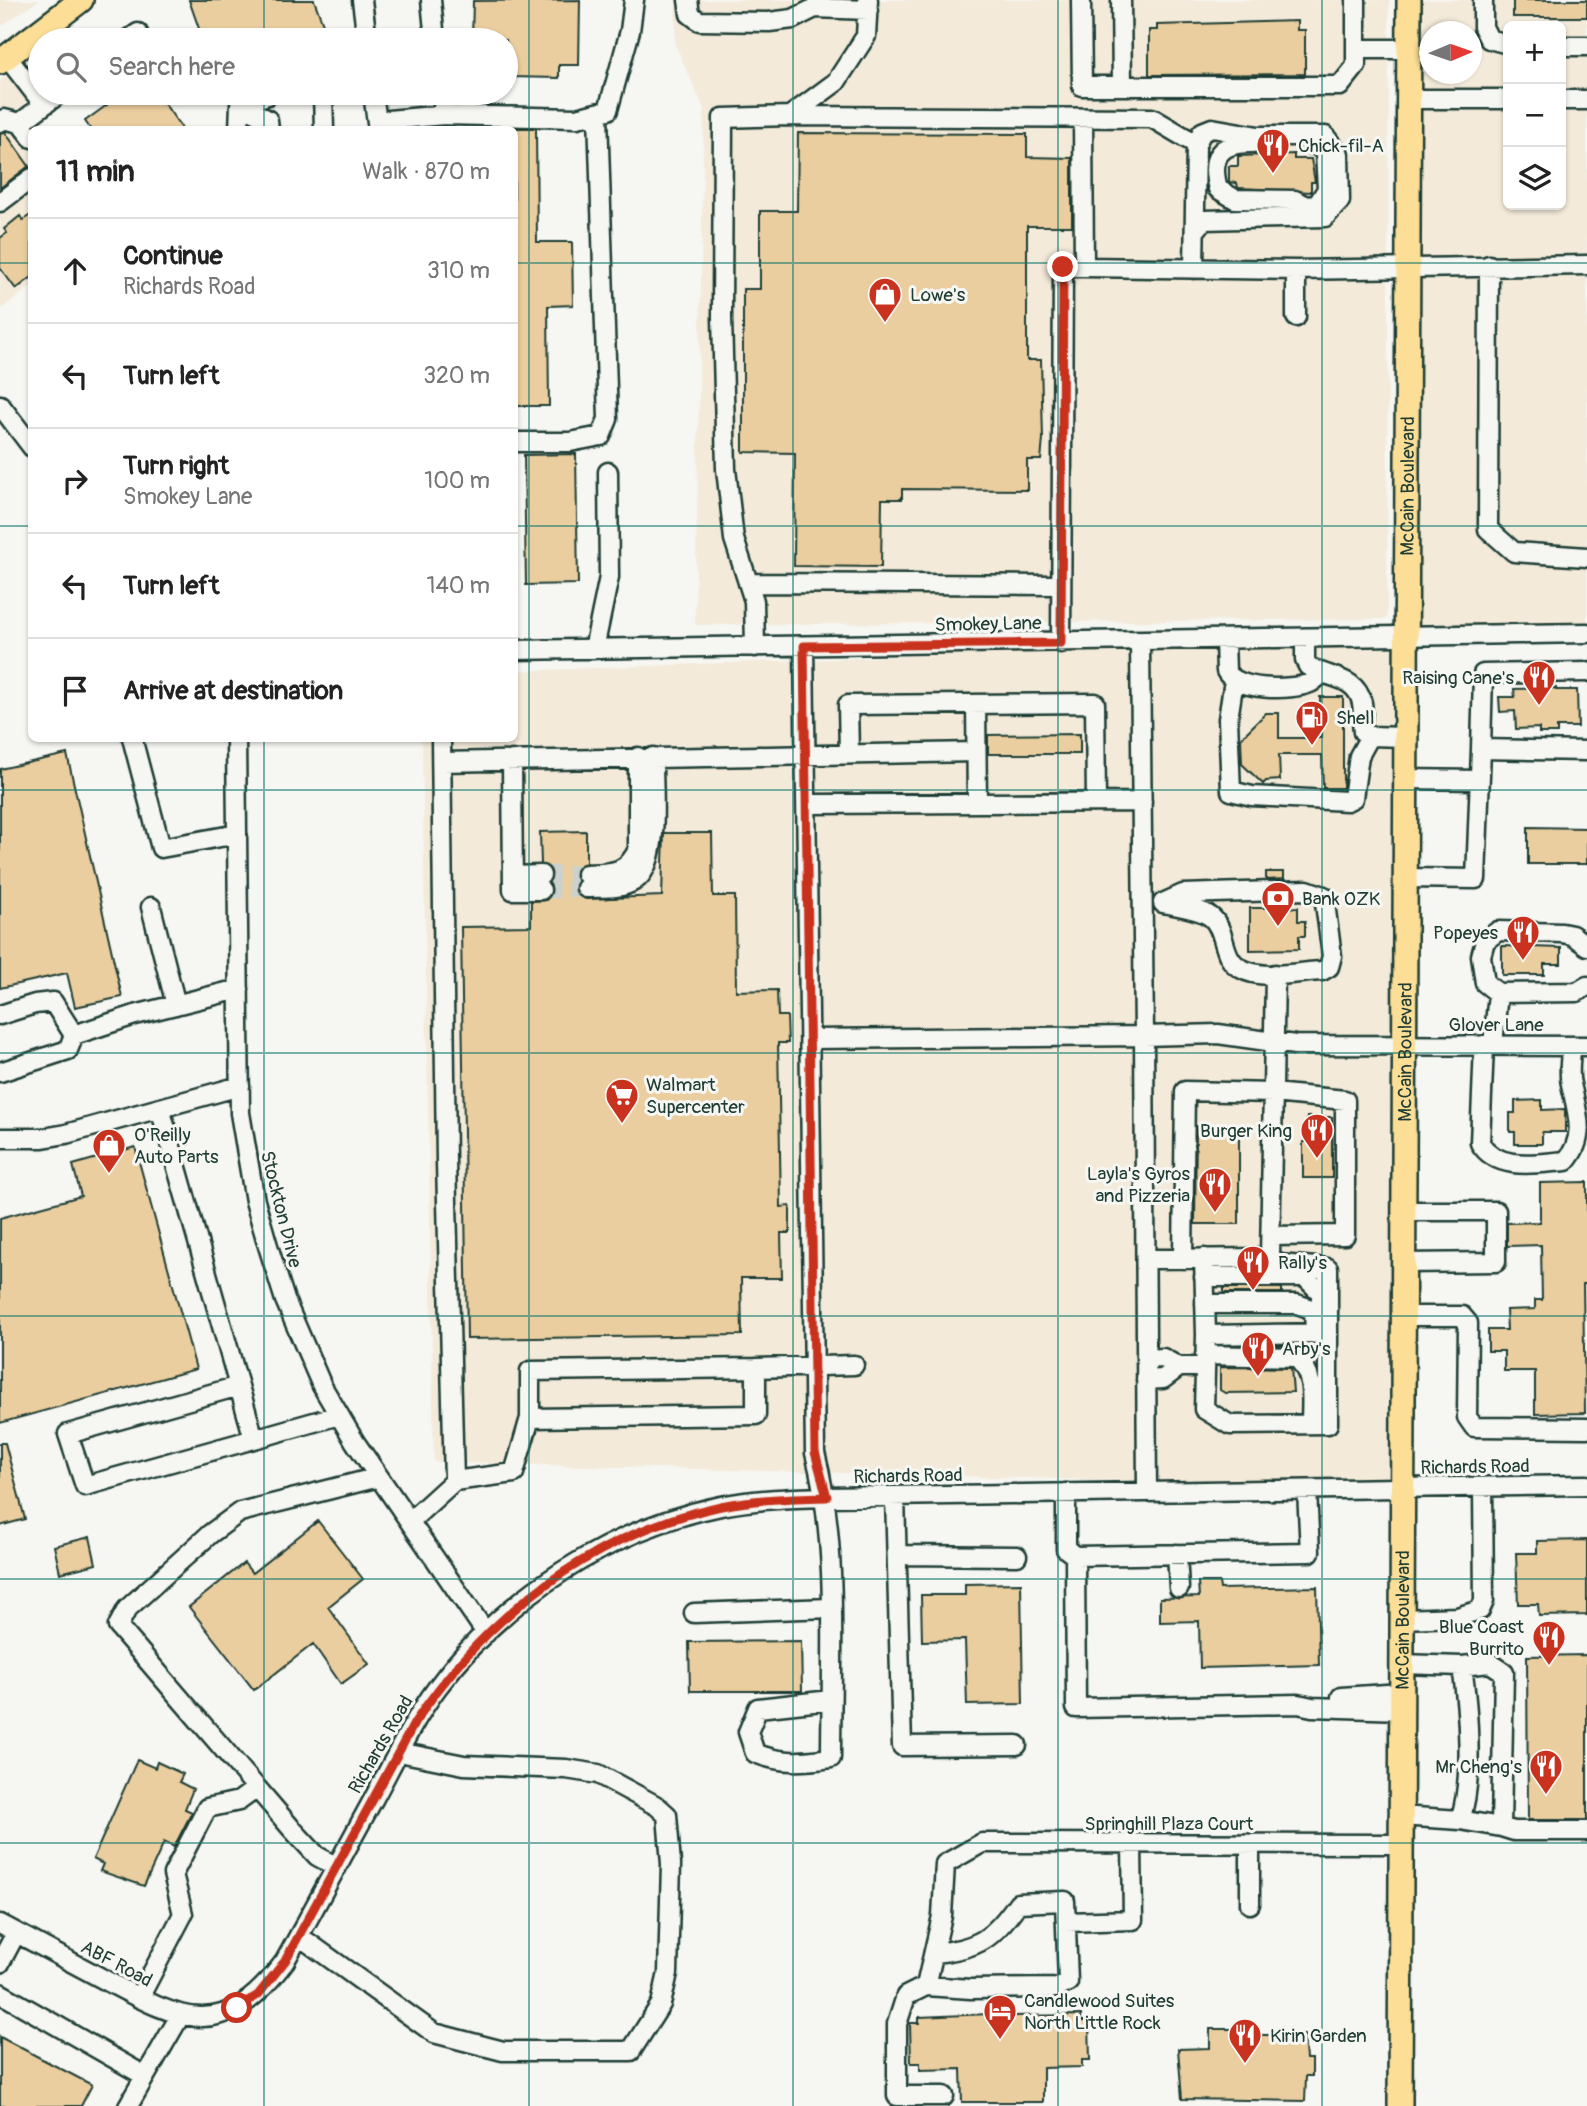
<!DOCTYPE html>
<meta charset="utf-8">
<style>
body{margin:0;font-family:Pangolin,sans-serif;background:#f2f2f2;color:#222}
.controls{position:absolute;right:21px;top:21px;display:grid;overflow:hidden;border-radius:10px;box-shadow:0 2px 5px #0004}
.controls button{width:63px;height:63px;display:grid;place-items:center;padding:0;border:0;border-bottom:2px solid #e0e0e0;background:#fff;color:#222;font:35px sans-serif}
.compass{position:absolute;left:1419px;top:21px;width:63px;height:63px;border-radius:50%;background:#fff;box-shadow:0 2px 5px #0004;rotate:88deg}
.stop{position:absolute;width:21px;height:21px;margin:-16px;border:5px solid #c8321e;border-radius:50%;background:#fff}
.stop.end{background:#c8321e;border-color:#fff;box-shadow:0 2px 7px #0008}
.list{margin:0;padding:0;list-style:none}
h2{display:flex;justify-content:space-between;align-items:center;height:91px;margin:0;padding:0 28px;font-size:30px}
h2 small{font-size:23px;font-weight:400;color:#767676}
.list li{display:grid;grid-template-columns:46px 1fr auto;gap:21px;align-items:center;box-sizing:border-box;height:105px;padding:0 28px;border-top:2px solid #e0e0e0}
.list b{display:block;font-size:26px;white-space:nowrap}
.list p{margin:0;font-size:23px;white-space:nowrap;color:#767676}
.list em{font-size:23px;font-style:normal;color:#767676}
.icon{flex:none;width:38px;height:38px;fill:none;stroke:currentColor;stroke-width:2;stroke-linecap:round;stroke-linejoin:round}
.map{position:relative;flex:none;width:1587px;height:2106px;overflow:hidden}
.search{position:absolute;background:#fff;box-shadow:0 2px 5px #0004;left:28px;top:28px;width:490px;height:77px;display:flex;align-items:center;gap:18px;box-sizing:border-box;padding:0 24px;border-radius:38px;color:#767676;font-size:26px}
.panel{position:absolute;background:#fff;box-shadow:0 2px 5px #0004;left:28px;top:126px;width:490px;height:616px;border-radius:10px}
.map>svg:first-child{display:block}
.built{fill:#f3ead9;fill-rule:evenodd}
.building{fill:#ebce9f;stroke:#1f3d34;stroke-width:2}
.lines{fill:none;stroke-linecap:round;stroke-linejoin:round}
.minor-tunnel{stroke:#cbd1cc;stroke-width:18;stroke-dasharray:18 9;stroke-linecap:butt}
.minor-casing{stroke:#1f3d34;stroke-width:23}
.major-casing{stroke:#1f3d34;stroke-width:28}
.minor{stroke:#f6f6f2;stroke-width:18}
.major{stroke:#fcde96;stroke-width:23}
.route{stroke:#c8321e;stroke-width:9}
.grid{fill:none;stroke:#0f766e;stroke-width:2;stroke-opacity:0.55}
.labels{text-anchor:middle;stroke-width:6;stroke-linejoin:round;paint-order:stroke}
.poi-label{font-size:19px;fill:#1f3d34;stroke:#f6f6f2;text-anchor:start}
.street-label{font-size:19px;fill:#1f3d34;stroke:#f6f6f2}
</style>
<div class="map">
<svg width="1587" height="2106" viewBox="0 0 1587 2106">
<rect width="100%" height="100%" fill="#f6f6f2"/>
<filter id="ink" filterUnits="userSpaceOnUse"><feTurbulence type="fractalNoise" baseFrequency=".0143" numOctaves="2"/><feDisplacementMap in="SourceGraphic" scale="14" xChannelSelector="R" yChannelSelector="G"/><feConvolveMatrix kernelMatrix="1 2 1 2 8 2 1 2 1" color-interpolation-filters="sRGB"/></filter>
<g filter="url(#ink)">
<path class="built" d="M0,0h39l-39,27z
M676,0h713l-2,619 -692,6 9,-516 -29,-65z
M1417,0h170v635l-181,2 -3,851 -969,-26 -12,-723 92,-1 1,-67 891,-34zM1508,26h53v179h-53zM1430,32h42v42h-42z
M9,74l41,55 -18,1 -1,156 -31,24v-229z"/>
<path class="building" d="M189,0h125l13,35 -15,5h-109z
M580,0l-1,65h-20v13l-49,-1 -4,-37h-34l1,-39z
M1513,0h74v17h-74z
M1297,21v9h8v44l-156,1v-45h8v-5z
M114,93h43l26,37h-92l-6,-9 22,-16 -4,-4z
M514,128h22l1,114h35l1,63 -25,1 1,100h-35z
M5,132l24,34 -29,22v-55z
M798,133l229,1v23l45,1v68h-45v134h14l2,79 -2,21h-14v30l-125,-1v10h-20l-1,68 -87,-1 1,-113 -52,-1v-163h17v-78h37z
M1294,154v5h17l4,23h-4v10l-73,-4 -1,-5 -8,-1v-16h9v-10z
M32,214v63l-16,12 -16,-21v-30l7,-5 -3,-4 16,-13 3,4z
M576,454l2,130 -52,1 -2,-130z
M1556,688v2h21l1,37h-21v6h-18v-5l-23,1 -1,-18 -15,1 -1,-15h16l-1,-8z
M1320,697h23v91h-20l-1,-33h-43l1,25 -14,1 -3,3 -21,-20 -1,-26 25,-25h13v25h42z
M1080,734v20h-92v-19z
M67,754l55,243 -47,10 -8,-34 -67,15v-219z
M1528,827l59,1v36h-59z
M586,831v32l-10,6 -1,19 2,7 9,4 76,-3 2,-63h48l1,63h22l1,95 41,-1 1,26h9l1,27h-10l3,164 9,-1v27h-9l1,45h-41l1,57 -275,4 -6,-412 70,-1v-25l15,-1 6,-9 -3,-9 2,-12 -10,-6 -1,-32z
M1266,872h18v7l-18,1z
M1284,902v6l14,-1v14h7v15h-6v13l-49,1v-42h17l-1,-5z
M1502,946l59,2v16h-17v11h-42z
M1542,1100v10l23,-1v23h-23v12h-27v-12h-5v-19h5v-12z
M1307,1117h25v61h-29v-36h4z
M1196,1126h43v98h-44z
M135,1147l61,222 -196,54v-205l81,-22 -8,-31z
M1587,1182v102h-4l2,129 -50,1v-43h-31v-20h-16v-21h19l-1,-20 29,-1v-9h7l-1,-55 -34,1v-23l33,-1v-39z
M1224,1288h58v5h-58z
M1220,1367l71,1 2,24 -68,1 -5,-3z
M0,1443h5l20,76 -25,7z
M318,1521l45,58 -35,28 41,57 -28,20 -28,-40 -59,46 -65,-83 55,-44 8,10z
M90,1537l6,27 -36,9 -6,-27z
M1587,1540v75l-48,1 -1,-12h-20l-2,-51h21v-12z
M1198,1582h21l1,7 97,-2 2,78 -119,3 -1,-47 -39,1v-24l39,-1z
M1021,1583l2,121 -56,1 -2,-65 -43,1 -1,-46h44v-11z
M801,1641l1,50h-112l-1,-49z
M1587,1655v165h-59l-1,-164z
M137,1760l18,8 2,-6 26,12 -4,8 14,7 -8,20 7,3 -18,35 -10,-5 -20,44 -44,-15 3,-7 -10,-5z
M1013,2013v3l68,-1v6h8l1,39h-8v7l-39,1v34h-81l-1,-33 -41,1v-7h-9l-1,-40h9v-6z
M1210,2029h37v6h57l2,24h6v17h-6l-1,25 -123,-2 -4,-50 32,-1z
M0,2037l92,48 -11,21h-81z"/>
<g class="lines">
<path class="minor-tunnel" d="M541,875l45,-1
M541,890l45,-2"/>
<defs>
<path id="minor" d="M362,0l5,40
M431,0l4,40
M688,0l2,14 9,7 70,1 24,-3 22,-11 53,2
M1081,0l1,86h258l16,-20v-66
M1121,0l1,86
M1483,0v27l6,12 19,5
M128,40l10,-7
M1561,46h26
M1356,49h54
M7,57l37,48
M323,93l1,37
M373,93l5,37
M442,93l2,22
M1410,99h98
M1561,100h26
M240,104l28,-9
M790,116l362,2 44,26
M377,121l67,-6 133,3 31,-8 22,-79 4,-31
M0,122l4,-3 16,4 40,-30
M20,123l12,15
M239,130l1,-26 28,16 1,10
M1253,143c-33,-1 -44,13 -35,46l17,10 60,1 30,17
M0,202l32,-24
M1294,207l23,-2 10,-16 -2,-36 -8,-8 -8,-1
M1489,265l-1,264 26,23 73,5
M1084,267l212,3 291,-5
M1194,269l2,-125 6,-12 10,-4 46,8h67l14,18 1,47 -15,16 -121,3 -9,11
M1296,317v-47
M0,405l32,42
M514,442h56l31,-6 7,-17 -10,-304
M748,583l313,2
M1305,639v21l3,6c19,13 48,9 54,37 2,9 -1,19 1,29l7,4 35,1
M1225,641l1,30c10,20 65,20 84,12 4,-2 9,-7 13,-10
M1061,643l2,-376h21l-1,-149
M804,646l11,807c24,91 16,209 16,305 -28,4 -50,6 -76,-5l-7,-21 10,-24 73,-8
M755,647l-1,-46 -20,-62 -8,-70 -4,-152 1,-199 67,-2 46,-34 30,-46 2,-36
M594,649l15,-72 -1,-105
M514,650l1073,-17
M1234,680l-6,39 3,72 21,5 95,5 6,-3 6,-42 11,-20
M976,704l1,99
M132,738l29,110 76,-14
M236,738l4,375 15,88 13,45 17,54 37,86 33,56 131,191
M1481,749l2,-75 104,-2
M849,753l-1,-48 247,-2 1,99
M512,760l1,130h28
M442,762l534,-10
M1405,779l74,1
M807,804l335,-2
M586,874c25,-1 41,0 52,-25v-92
M513,876l28,-1
M1405,878l71,1 5,-130 106,2
M586,888c16,-1 34,2 48,-7 28,-17 18,-94 19,-124
M1307,890l17,6 8,60 -3,11 -7,4c-24,1 -60,10 -82,-3 -19,-10 -13,-38 -29,-51 -12,-9 -34,-11 -48,-14l20,-9z
M151,907l25,98
M1587,946l-15,-11 -10,-2 -64,-2 -13,10 -4,15 4,27 13,10 79,-1 10,-6
M0,1015l35,-11 18,-2 21,33 -6,15 -68,22
M74,1035l61,-20 104,-26
M810,1039l334,-3 -4,-394
M1484,1045l-4,98c18,29 57,20 86,18 21,-24 11,-49 5,-77 -3,-11 0,-26 0,-38
M1493,1045l5,-52
M240,1086l-80,22 94,331 85,-24
M0,1138h43l23,-4 94,-26
M1204,1258l2,77 122,-2
M1146,1259l124,-1 5,-284
M1183,1259l2,-168 88,2 72,7v135l-74,1
M1403,1263l93,-1v-51h-92
M1204,1277h101l16,16v16
M1205,1304h92l17,6 1,24
M1403,1316h59l6,7 -1,94 7,10 113,1
M1206,1335l-2,74 26,16 98,-1v-156l-49,-4 -9,-6
M1205,1355l91,2c20,19 15,42 15,67
M1146,1359l17,-1 16,9h25
M1146,1380l17,-1 16,-12
M239,1386l-171,48 17,52 169,-47
M530,1418v-47l226,-3
M454,1481l60,-8 16,-55 226,-3v-47l98,-3
M1307,1490l3,62 -235,4 1,152 222,-4 14,3 90,3
M1147,1492l-3,-456 74,-2 77,11 292,1
M1066,1493v56l9,7
M895,1496l7,250 115,-1
M410,1521l44,-40 -8,-319 -5,-424
M1177,1554l2,34
M897,1555l120,1
M694,1613l136,-5
M1402,1619l55,-2 23,-7 4,-9 -1,-114
M1462,1666l28,-3 14,9 -3,155 13,4h73
M1341,1697l61,-4
M1400,1816l60,4c14,-40 8,-112 2,-154l-60,-2
M1460,1820l41,7
M1250,1844v60
M337,1867l-20,-11 -25,-27 -174,-203 9,-17 83,-75 30,-22 139,-35
M1066,1922l67,-2 -1,-76
M0,1924c35,19 70,37 105,56 78,42 119,63 180,-19 30,-54 59,-108 89,-163 20,-37 38,-76 63,-110 68,-92 173,-159 284,-182 35,-7 70,-8 106,-9l760,-12
M299,1936l135,97 69,18h128l30,-47 7,-31 3,-109 -4,-49 -10,-9 -59,-32 -32,-5 -102,-4 -65,-13
M0,1963l16,-30
M926,1986l45,3 87,-1 10,-6 -3,-81 -47,2c-25,36 -40,46 -84,50
M0,1993l145,83
M139,1998l44,-84 -10,-40 34,-66 32,-7 18,-13
M944,2096h-47v-72l9,-28 20,-10 16,-70 3,-52 37,-21 418,1
M128,2106l52,-90"/>
<g id="major">
<path d="M0,62l81,-62"/>
<path id="s1" d="M1400,2106l9,-2106"/>
</g>
</defs>
<use href="#minor" class="minor-casing"/>
<use href="#major" class="major-casing"/>
<use href="#minor" class="minor"/>
<use href="#major" class="major"/>
</g>
</g>
<g class="lines" filter="url(#ink)">
<path class="route" d="M237,2008l21,-13 27,-34 130,-239c72,-108 177,-188 306,-216 35,-7 70,-8 106,-9l-12,-45 -11,-806 257,-3 2,-376"/>
</g>
<path class="grid" d="M264,0v40M529,0v2106M793,0v2106M1058,0v2106M1322,0v2106M264,93v37M0,263h32M514,263h1073M0,526h32M514,526h1073M264,738v1368M0,790h1587M0,1053h1587M0,1316h1587M0,1579h1587M0,1843h1587"/>
<defs>
<symbol id="restaurant-pin" viewBox="-11 -11 22 30"><path d="M0 17L-7.5 6A9.5 9.5 0 1 1 7.5 6Z" fill="#c8321e" stroke="#f6f6f2"/><path d="M-5-6h1v4h1v-4h1v4h1v-4h1v5L-1.5 .5V6h-2V.5L-5-1ZM5-6V6H3V1.5H1.5Q1.5-4 5-6Z" fill="#fff"/></symbol>
<symbol id="shop-pin" viewBox="-11 -11 22 30"><path d="M0 17L-7.5 6A9.5 9.5 0 1 1 7.5 6Z" fill="#c8321e" stroke="#f6f6f2"/><path d="M-5-2.5h2.3a2.7 3.5 0 0 1 5.4 0H5L5.5 6h-11ZM-1.5-2.5h3a1.5 2.3 0 0 0-3 0Z" fill="#fff"/></symbol>
<symbol id="fuel-pin" viewBox="-11 -11 22 30"><path d="M0 17L-7.5 6A9.5 9.5 0 1 1 7.5 6Z" fill="#c8321e" stroke="#f6f6f2"/><path d="M-5.5-6h7V0h2V4h1.3V-2.5L3-4.5l.8-.8L6-3V5H2.5V1h-1V6h-7ZM-4.2-4.7v3.2H.2V-4.7Z" fill="#fff"/></symbol>
<symbol id="bank-pin" viewBox="-11 -11 22 30"><path d="M0 17L-7.5 6A9.5 9.5 0 1 1 7.5 6Z" fill="#c8321e" stroke="#f6f6f2"/><path d="M-6-4H6V4H-6ZM0-2.3a2.3 2.3 0 1 0 0 4.6a2.3 2.3 0 1 0 0-4.6Z" fill="#fff"/></symbol>
<symbol id="supermarket-pin" viewBox="-11 -11 22 30"><path d="M0 17L-7.5 6A9.5 9.5 0 1 1 7.5 6Z" fill="#c8321e" stroke="#f6f6f2"/><path d="M-6-5.5h2.5l.6 2H6L4.5 2H-2.5L-4.4-4H-6ZM-1.5 3.2a1.3 1.3 0 1 0 .1 0ZM3 3.2a1.3 1.3 0 1 0 .1 0Z" fill="#fff"/></symbol>
<symbol id="hotel-pin" viewBox="-11 -11 22 30"><path d="M0 17L-7.5 6A9.5 9.5 0 1 1 7.5 6Z" fill="#c8321e" stroke="#f6f6f2"/><path d="M-6-4.5h1.5V1H6V5H4.5V3h-9V5H-6ZM-4 0a1.8 1.8 0 1 1 3.6 0ZM.5 0V-2.5h3Q6-2.5 6 0Z" fill="#fff"/></symbol>
</defs>
<g fill-rule="evenodd">
<use href="#restaurant-pin" x="1254" y="126" width="38" height="52"/>
<use href="#shop-pin" x="866" y="275" width="38" height="52"/>
<use href="#restaurant-pin" x="1520" y="658" width="38" height="52"/>
<use href="#fuel-pin" x="1293" y="698" width="38" height="52"/>
<use href="#bank-pin" x="1259" y="879" width="38" height="52"/>
<use href="#restaurant-pin" x="1504" y="913" width="38" height="52"/>
<use href="#supermarket-pin" x="603" y="1076" width="38" height="52"/>
<use href="#restaurant-pin" x="1298" y="1111" width="38" height="52"/>
<use href="#shop-pin" x="90" y="1126" width="38" height="52"/>
<use href="#restaurant-pin" x="1196" y="1165" width="38" height="52"/>
<use href="#restaurant-pin" x="1234" y="1243" width="38" height="52"/>
<use href="#restaurant-pin" x="1239" y="1329" width="38" height="52"/>
<use href="#restaurant-pin" x="1530" y="1618" width="38" height="52"/>
<use href="#restaurant-pin" x="1527" y="1747" width="38" height="52"/>
<use href="#hotel-pin" x="981" y="1992" width="38" height="52"/>
<use href="#restaurant-pin" x="1226" y="2016" width="38" height="52"/>
</g>
<g class="labels">
<g class="poi-label">
<text x="1298" y="152">Chick-fil-A</text>
<text x="910" y="301">Lowe's</text>
<text x="1514" y="684" text-anchor="end">Raising Cane's</text>
<text x="1336" y="724">Shell</text>
<text x="1302" y="905">Bank OZK</text>
<text x="1498" y="939" text-anchor="end">Popeyes</text>
<text x="646" y="1091">Walmart<tspan x="646" dy="22">Supercenter</tspan></text>
<text x="1292" y="1137" text-anchor="end">Burger King</text>
<text x="134" y="1141">O'Reilly<tspan x="134" dy="22">Auto Parts</tspan></text>
<text x="1190" y="1180" text-anchor="end">Layla's Gyros<tspan x="1190" dy="22">and Pizzeria</tspan></text>
<text x="1278" y="1269">Rally's</text>
<text x="1282" y="1355">Arby's</text>
<text x="1524" y="1633" text-anchor="end">Blue Coast<tspan x="1524" dy="22">Burrito</tspan></text>
<text x="1522" y="1773" text-anchor="end">Mr Cheng's</text>
<text x="1024" y="2007">Candlewood Suites<tspan x="1024" dy="22">North Little Rock</tspan></text>
<text x="1270" y="2042">Kirin Garden</text>
</g>
<g class="street-label">
<text dy="7" stroke="none"><textPath href="#s1" startOffset="1620">McCain Boulevard</textPath></text>
<text transform="translate(988 623) rotate(-1)" y="7">Smokey Lane</text>
<text x="1496" y="1031">Glover Lane</text>
<text dy="7" stroke="none"><textPath href="#s1" startOffset="1054">McCain Boulevard</textPath></text>
<text transform="translate(282 1209) rotate(76)" y="7">Stockton Drive</text>
<text transform="translate(1475 1466) rotate(-1)" y="7">Richards Road</text>
<text transform="translate(908 1475) rotate(-1)" y="7">Richards Road</text>
<text dy="7" stroke="none"><textPath href="#s1" startOffset="486">McCain Boulevard</textPath></text>
<text transform="translate(380 1744) rotate(-60)" y="7">Richards Road</text>
<text x="1169" y="1830">Springhill Plaza Court</text>
<text transform="translate(117 1963) rotate(28)" y="7">ABF Road</text>
</g>
</g>
</svg>
<div class="controls">
<button>+</button>
<button>−</button>
<button><svg class="icon" aria-label="layers" viewBox="0 0 24 24"><path d="M12 4l9 5-9 5-9-5zM3 14l9 5 9-5"/></svg></button>
</div>
<svg class="compass" viewBox="-18 -18 36 36"><path d="M0-13l5 13h-10z" fill="#e53935"/><path d="M0 13l5-13h-10z" fill="#767676"/></svg>
<div class="stop" style="left:237px;top:2008px"></div>
<div class="stop end" style="left:1063px;top:267px"></div>
<div class="search"><svg class="icon" aria-label="search" viewBox="0 0 24 24"><circle cx="10" cy="10" r="6"/><path d="M15 15l6 6"/></svg>Search here</div>
<section class="panel">
<h2>11 min<small>Walk · 870 m</small></h2>
<ul class="list">
<li><svg class="icon" aria-label="ahead" viewBox="0 0 24 24"><path d="M12 20V5M6 11l6-6 6 6"/></svg><div><b>Continue</b><p>Richards Road</p></div><em>310 m</em></li>
<li><svg class="icon" aria-label="left" viewBox="0 0 24 24"><path d="M17 20v-9H6M10 6l-5 5 5 5"/></svg><div><b>Turn left</b></div><em>320 m</em></li>
<li><svg class="icon" aria-label="right" viewBox="0 0 24 24"><path d="M7 20v-9h11M14 6l5 5-5 5"/></svg><div><b>Turn right</b><p>Smokey Lane</p></div><em>100 m</em></li>
<li><svg class="icon" aria-label="left" viewBox="0 0 24 24"><path d="M17 20v-9H6M10 6l-5 5 5 5"/></svg><div><b>Turn left</b></div><em>140 m</em></li>
<li><svg class="icon" aria-label="arrive" viewBox="0 0 24 24"><path d="M6 21V4h12l-3 4 3 4H6"/></svg><div><b>Arrive at destination</b></div></li>
</ul>
</section>
</div>
